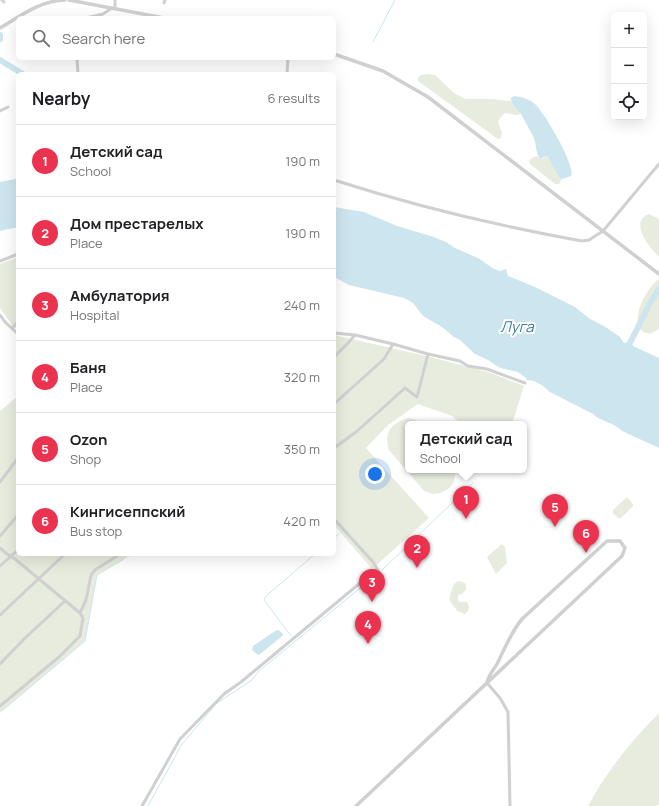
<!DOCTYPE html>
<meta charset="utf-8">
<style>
body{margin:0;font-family:Manrope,sans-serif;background:#f2f2f2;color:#202124}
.controls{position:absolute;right:12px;top:12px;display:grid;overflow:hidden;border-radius:6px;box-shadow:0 4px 16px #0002}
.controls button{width:36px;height:36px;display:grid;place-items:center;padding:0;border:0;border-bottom:1px solid #e0e0e0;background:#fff;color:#202124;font:20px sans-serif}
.you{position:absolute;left:375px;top:474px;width:14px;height:14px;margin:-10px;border:3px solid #fff;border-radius:50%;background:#1a73e8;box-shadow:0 0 0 6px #1a73e833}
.badge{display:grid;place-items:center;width:26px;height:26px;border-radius:50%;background:#eb3350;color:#fff;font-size:13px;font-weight:700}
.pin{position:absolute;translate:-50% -33px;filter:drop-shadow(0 1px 2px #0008)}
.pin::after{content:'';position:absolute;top:21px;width:14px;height:12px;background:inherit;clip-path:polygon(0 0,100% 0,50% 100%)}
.popup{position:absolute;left:405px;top:421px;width:122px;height:52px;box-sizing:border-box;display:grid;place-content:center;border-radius:6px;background:#fff;filter:drop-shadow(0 1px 3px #0005);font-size:13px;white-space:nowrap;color:#757577}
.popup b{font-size:15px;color:#202124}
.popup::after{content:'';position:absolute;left:50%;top:100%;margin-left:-8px;border:8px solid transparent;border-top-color:#fff}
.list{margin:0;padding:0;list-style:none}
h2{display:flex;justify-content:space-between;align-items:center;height:52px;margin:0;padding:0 16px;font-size:17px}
h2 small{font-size:13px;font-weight:400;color:#757577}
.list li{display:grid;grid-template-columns:26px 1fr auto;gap:12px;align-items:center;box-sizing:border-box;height:72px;padding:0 16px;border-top:1px solid #e0e0e0}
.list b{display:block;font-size:15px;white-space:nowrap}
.list p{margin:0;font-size:13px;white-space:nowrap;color:#757577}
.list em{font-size:13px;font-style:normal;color:#757577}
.icon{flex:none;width:22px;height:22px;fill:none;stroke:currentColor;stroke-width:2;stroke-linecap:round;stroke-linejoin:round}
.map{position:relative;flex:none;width:659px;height:806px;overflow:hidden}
.search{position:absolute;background:#fff;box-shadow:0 4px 16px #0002;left:16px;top:16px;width:320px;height:44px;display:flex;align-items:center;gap:10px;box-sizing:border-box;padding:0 14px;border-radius:6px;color:#757577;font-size:15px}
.panel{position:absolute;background:#fff;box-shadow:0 4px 16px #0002;left:16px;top:72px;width:320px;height:484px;border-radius:6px}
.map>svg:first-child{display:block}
.green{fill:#e7ecde}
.water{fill:#cde5ef}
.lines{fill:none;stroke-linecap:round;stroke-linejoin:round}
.stream{stroke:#cde5ef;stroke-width:1}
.river{stroke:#cde5ef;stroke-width:6}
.minor{stroke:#d0d0d0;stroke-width:3}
.tertiary{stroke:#d0d0d0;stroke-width:3.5}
.labels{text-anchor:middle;stroke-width:4;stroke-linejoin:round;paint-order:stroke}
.water-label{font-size:15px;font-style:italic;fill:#3c7d99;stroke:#fff}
</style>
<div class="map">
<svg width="659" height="806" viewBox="0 0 659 806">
<rect width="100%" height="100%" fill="#fff"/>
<path class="green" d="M427,74l8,1 19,18 11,6h27l19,2 10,13 -4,1 -12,-2 -5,5 -2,4 4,11 -1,5 -3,1 -80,-58v-3l3,-3z
M537,156l2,2 4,1 3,-3 4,3 9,18 3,2 -3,5h-4l-25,-20 -1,-3 3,-3z
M649,214l10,5v38c-9,-9 -31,-35 -10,-43z
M18,257v73l-6,-5 -12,-17v-44z
M659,279v50l-9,5c-3,-1 -6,-1 -8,-3 -13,-12 6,-45 17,-52z
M334,335l92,21 62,16 36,14 -12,38h-51l-9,-8 -34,-12 -30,21 -22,23 63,70 -57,51 -38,-44z
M18,396v158h114l-35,21 -12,66 -85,72v-302z
M409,418l7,2 5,4h-13v46h48l-2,12 -5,6 -8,5 -8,1 -9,-3 -35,-41c-6,-18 3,-28 20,-32z
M626,498h2l5,6v2l-12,12h-3l-5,-5v-3z
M502,544l3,3 2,16 -11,11 -9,-17z
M458,581l5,1 3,2v6l-4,4 -4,1v5l2,2h7l2,5 -1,4 -3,3 -8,-3c-2,-4 -6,-7 -7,-11 -1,-5 3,-12 4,-16z
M659,713v91l-3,2h-68c18,-34 44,-66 71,-93z"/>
<path class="water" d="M514,96c8,1 16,3 22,9 9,9 40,61 35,71l-9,3 -3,-2 -11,-20 -2,-1 -5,3c-6,-4 -4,-16 -8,-23 -4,-7 -8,-15 -12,-22 -4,-6 -10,-9 -10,-16z
M18,176v51l-18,4v-49l15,-3z
M334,207l30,5 33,14 37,11 12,5 9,6 23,10 16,11 6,2 6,-2 2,7 25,10 42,21 15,12 14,7 16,11 4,6 7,-2 2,5 26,12v90l-37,-17c-8,-9 -21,-9 -29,-17l-43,-22 -7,-6 -9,-5 -7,-1 -1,-2 -8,-6 -18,-4 -12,-8 -13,-6 -15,-14 -6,-3 -12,-10 -19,-11 -10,-13 -9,-5 -55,-13 -15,-8z
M278,630l4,3 1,2 -3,3 -20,16 -2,1 -6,-5 1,-4 22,-15z"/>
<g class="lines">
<path class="stream" d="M373,42l22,-42
M334,538l5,-4
M129,556l3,-2
M382,570l91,-87
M291,636l-27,-36 1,-3 50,-43
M3,710l82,-69 12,-66 27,-16
M148,806l34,-62 35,-41 35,-23 7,-9 117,-96"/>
<path class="river" d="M0,35v4
M0,60l23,14
M628,347l22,-44 9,-14"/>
<path class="minor" d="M2,0l2,2
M164,3l1,-3
M115,8v-8
M86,18l17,-4 9,-6
M77,58l1,16
M287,74l1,-16
M0,111l8,-4
M334,180c81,26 164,46 248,61l7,-1 14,-9 56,-67
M0,261l18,-7
M0,315l5,7 13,12
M12,328l6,-6
M334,333l21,2 38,9
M428,354l32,7 8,5 19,3 38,14
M334,357l14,-14 7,-8
M334,404l50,-45 9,-15 35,10 -11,43 -12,-9 -49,44 -22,16
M0,482l18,-24
M334,519l39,43 6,10
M0,536l18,-21
M0,548l7,6 8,5 65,54 3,5 -3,18 -21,21 -59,49
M0,566l18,-16
M80,613l6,-13 5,-25 4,-5 25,-16
M0,615l65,-61
M0,664l25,-26 40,-37
M487,683l13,15 8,14 2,94
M142,806l38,-67 44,-45 17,-12 136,-113"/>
<path class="tertiary" d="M69,0l95,18
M0,28c22,-13 39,-27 65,-28
M334,54l49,17 45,26 231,177
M356,806l266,-250 3,-8 -5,-7h-13l-85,78c-11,13 -17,29 -25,45 -4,7 -9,11 -10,19"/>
</g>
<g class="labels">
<g class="water-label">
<text x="517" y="332">Луга</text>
</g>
</g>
</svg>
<div class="controls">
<button>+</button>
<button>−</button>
<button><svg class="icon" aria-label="locate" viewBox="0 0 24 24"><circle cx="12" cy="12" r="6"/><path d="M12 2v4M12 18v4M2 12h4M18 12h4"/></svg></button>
</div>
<div class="you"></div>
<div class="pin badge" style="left:466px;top:519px">1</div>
<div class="popup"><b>Детский сад</b>School</div>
<div class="pin badge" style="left:417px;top:568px">2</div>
<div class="pin badge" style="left:372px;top:602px">3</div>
<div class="pin badge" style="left:368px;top:644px">4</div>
<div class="pin badge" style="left:555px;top:527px">5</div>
<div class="pin badge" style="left:586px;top:553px">6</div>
<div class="search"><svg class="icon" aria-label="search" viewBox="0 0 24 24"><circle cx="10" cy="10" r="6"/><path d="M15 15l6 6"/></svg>Search here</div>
<section class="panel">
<h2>Nearby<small>6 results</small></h2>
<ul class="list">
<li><span class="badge">1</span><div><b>Детский сад</b><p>School</p></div><em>190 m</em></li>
<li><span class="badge">2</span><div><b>Дом престарелых</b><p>Place</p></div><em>190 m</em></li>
<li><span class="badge">3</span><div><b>Амбулатория</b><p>Hospital</p></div><em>240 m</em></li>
<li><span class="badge">4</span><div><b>Баня</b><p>Place</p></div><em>320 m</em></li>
<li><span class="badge">5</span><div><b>Ozon</b><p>Shop</p></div><em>350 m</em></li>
<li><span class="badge">6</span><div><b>Кингисеппский</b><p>Bus stop</p></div><em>420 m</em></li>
</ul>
</section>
</div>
